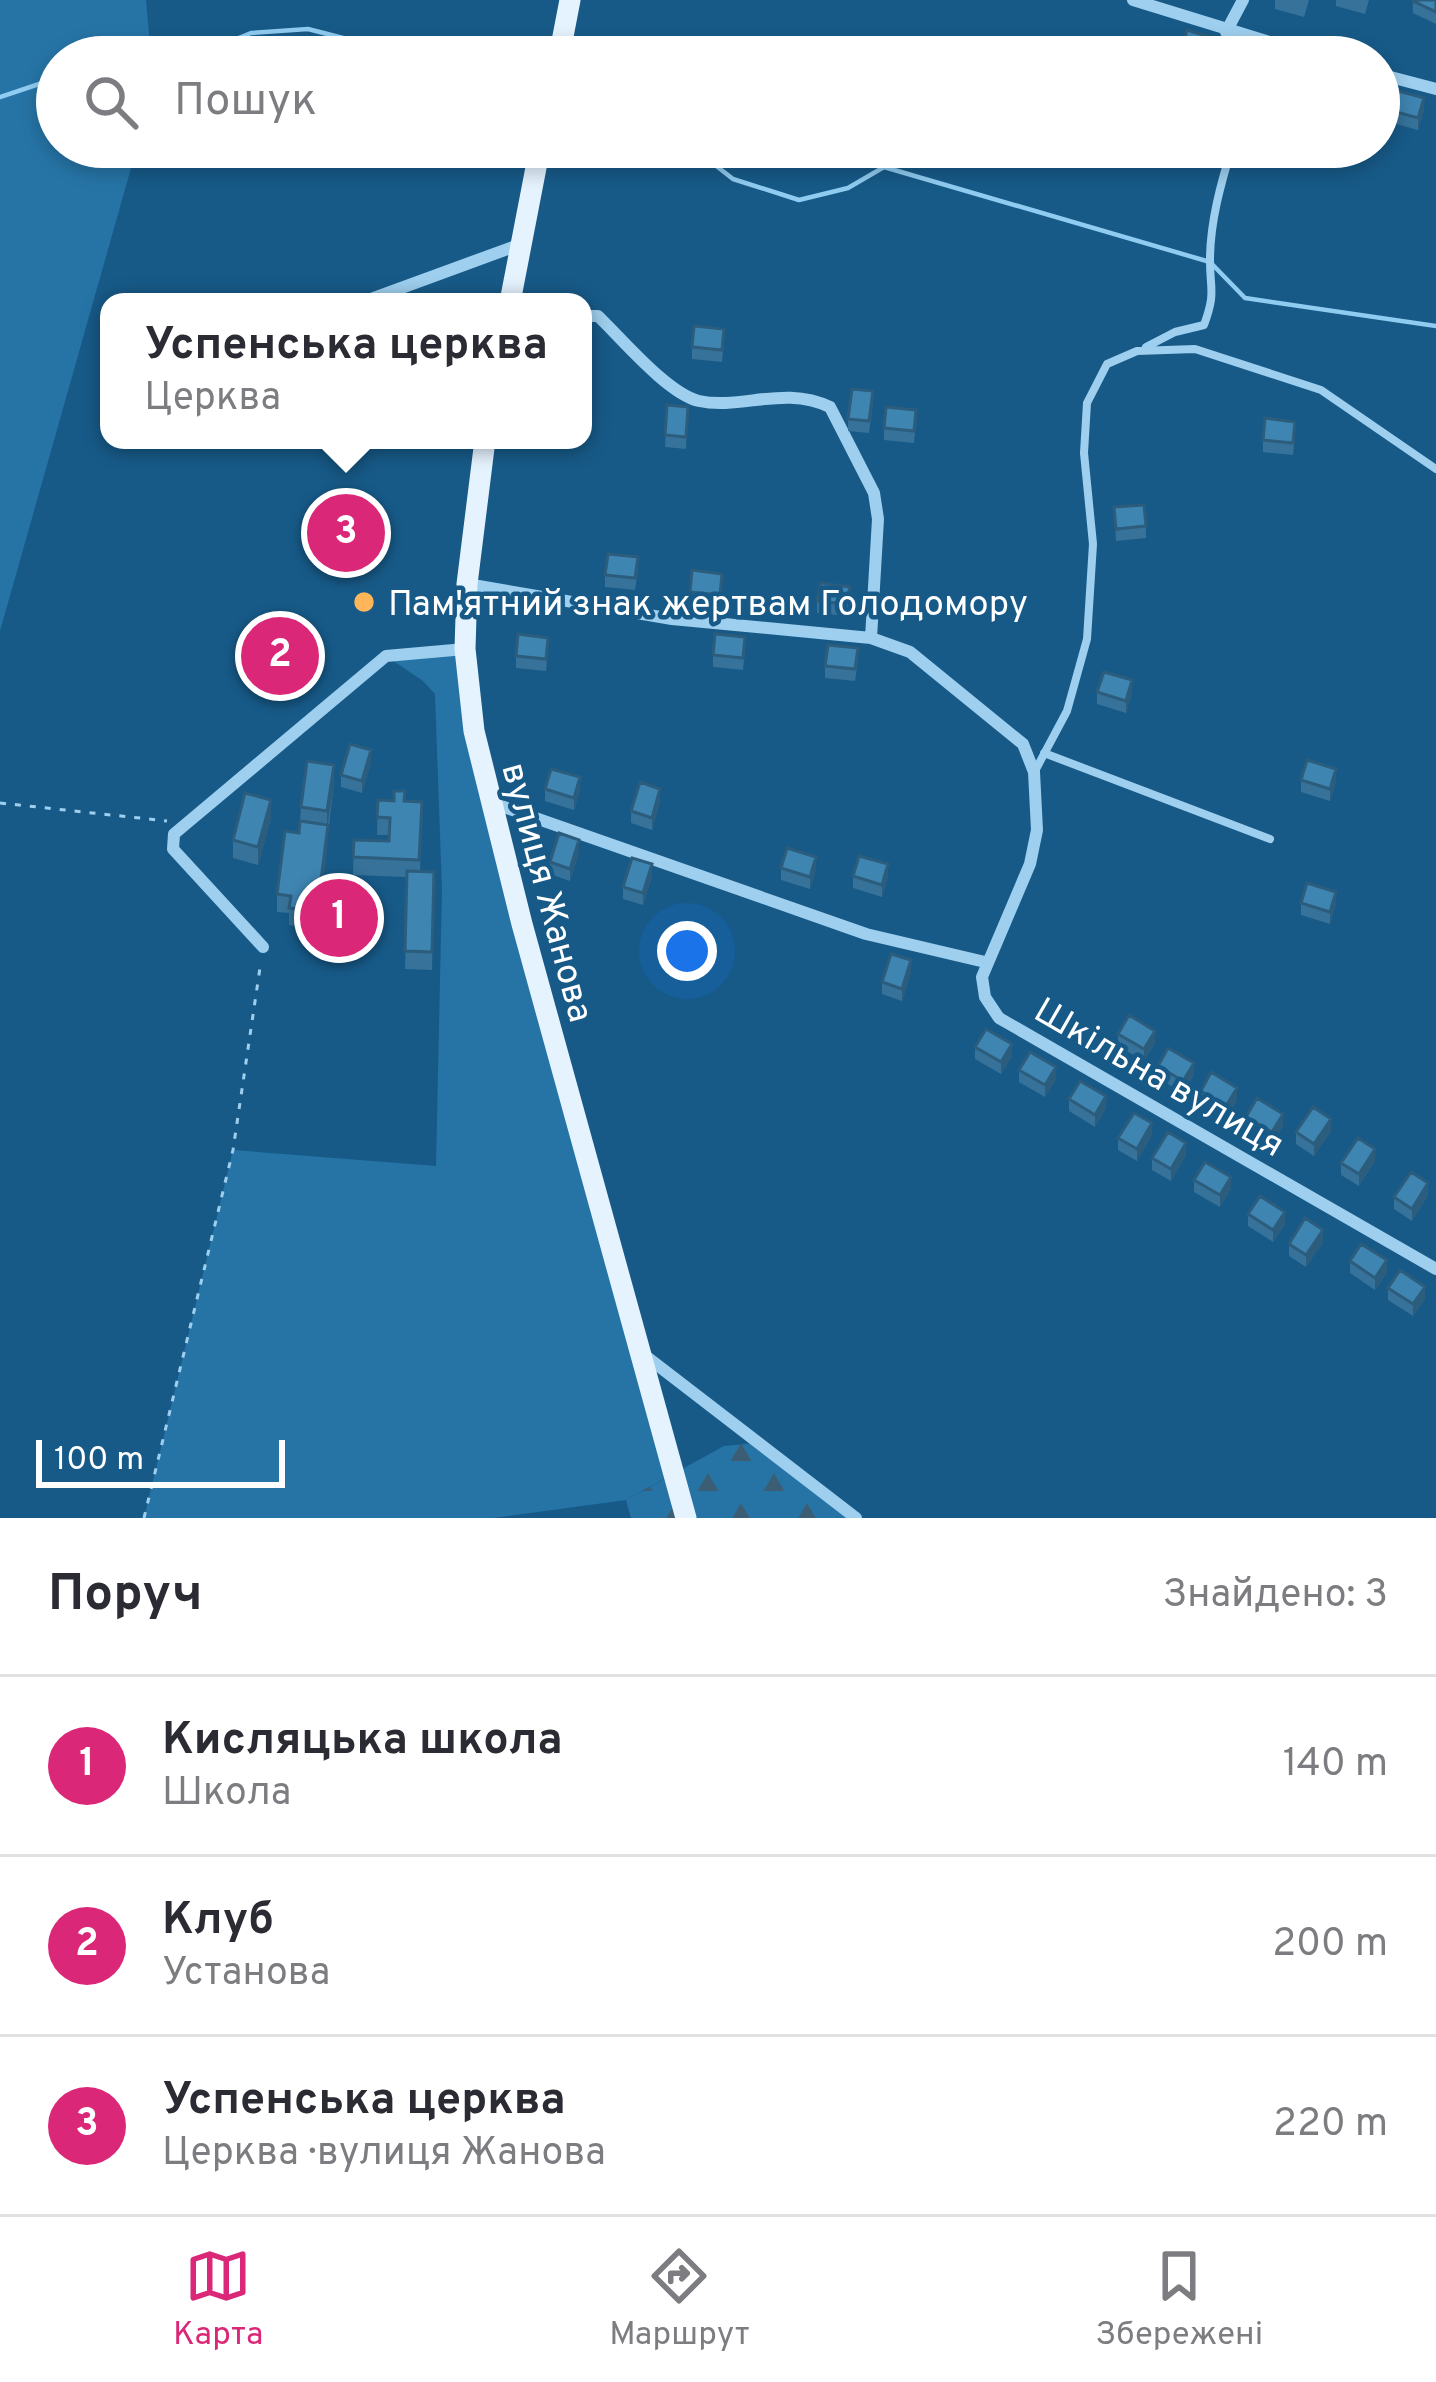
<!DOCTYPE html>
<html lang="uk">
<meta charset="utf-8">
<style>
body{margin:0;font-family:Overpass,sans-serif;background:#f2f2f3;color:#2b2b33}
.scale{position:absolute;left:36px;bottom:30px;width:249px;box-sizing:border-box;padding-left:12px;border:6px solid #fff;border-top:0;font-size:33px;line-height:42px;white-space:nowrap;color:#fff;-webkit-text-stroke:9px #175a88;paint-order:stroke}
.you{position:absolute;left:687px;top:951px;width:42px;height:42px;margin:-30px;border:9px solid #fff;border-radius:50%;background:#1a73e8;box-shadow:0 0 0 18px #1a73e833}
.badge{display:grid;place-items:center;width:78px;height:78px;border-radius:50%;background:#db2777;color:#fff;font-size:39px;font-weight:700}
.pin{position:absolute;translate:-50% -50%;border:6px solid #fff;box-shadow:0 3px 12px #0006}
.popup{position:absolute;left:100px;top:293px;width:492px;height:156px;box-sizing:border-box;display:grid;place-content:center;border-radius:24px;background:#fff;filter:drop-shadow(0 3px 9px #0005);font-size:39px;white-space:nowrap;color:#7c7c81}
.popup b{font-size:45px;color:#2b2b33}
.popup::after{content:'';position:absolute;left:50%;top:100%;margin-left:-24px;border:24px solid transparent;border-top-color:#fff}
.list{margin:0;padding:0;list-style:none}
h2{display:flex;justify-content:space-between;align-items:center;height:156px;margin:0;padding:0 48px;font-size:51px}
h2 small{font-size:39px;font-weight:400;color:#7c7c81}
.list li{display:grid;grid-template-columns:78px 1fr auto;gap:36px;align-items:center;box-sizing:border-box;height:180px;padding:0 48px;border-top:3px solid #e1e1e2}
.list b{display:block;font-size:45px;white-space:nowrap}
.list p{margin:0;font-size:39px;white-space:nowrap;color:#7c7c81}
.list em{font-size:39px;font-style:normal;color:#7c7c81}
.icon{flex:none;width:66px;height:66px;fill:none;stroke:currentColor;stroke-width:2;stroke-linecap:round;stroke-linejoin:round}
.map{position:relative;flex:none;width:1436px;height:1518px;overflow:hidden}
.search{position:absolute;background:#fff;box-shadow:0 6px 18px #0003;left:36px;right:36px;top:36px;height:132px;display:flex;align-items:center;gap:30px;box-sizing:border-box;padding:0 42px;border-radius:66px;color:#7c7c81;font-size:45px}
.sheet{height:696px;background:#fff}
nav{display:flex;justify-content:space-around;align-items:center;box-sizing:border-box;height:168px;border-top:3px solid #e1e1e2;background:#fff;font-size:33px;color:#7c7c81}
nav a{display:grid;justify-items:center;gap:6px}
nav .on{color:#db2777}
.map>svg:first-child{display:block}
.grass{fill:#2674a6}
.forest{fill:url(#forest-firs)}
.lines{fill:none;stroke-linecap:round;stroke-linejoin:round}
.stream{stroke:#90ccf1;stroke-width:4.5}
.path{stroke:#9ecfee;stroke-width:3;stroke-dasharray:6 9;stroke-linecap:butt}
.service{stroke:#9ecfee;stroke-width:8}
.minor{stroke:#9ecfee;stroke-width:12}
.primary{stroke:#e5f3ff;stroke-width:21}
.wall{fill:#367299}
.shaded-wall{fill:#2c5d7d}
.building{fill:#3f85b2;stroke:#2c5d7d;stroke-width:3}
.poi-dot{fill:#ffb65b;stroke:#175a88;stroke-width:4.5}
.labels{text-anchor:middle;stroke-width:9;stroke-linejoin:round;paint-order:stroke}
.poi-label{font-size:36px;fill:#fff;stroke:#175a88;text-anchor:start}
.street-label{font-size:36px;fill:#fff;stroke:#175a88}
</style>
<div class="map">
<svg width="1436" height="1518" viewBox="0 0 1436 1518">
<defs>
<pattern id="forest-firs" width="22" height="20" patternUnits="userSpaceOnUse" patternTransform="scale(3)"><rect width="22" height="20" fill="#2674a6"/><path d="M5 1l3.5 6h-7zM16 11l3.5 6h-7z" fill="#3b5e74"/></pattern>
</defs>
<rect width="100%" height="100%" fill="#175a88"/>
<path class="grass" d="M0,0h146l5,57h-94v90h80l-137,484z
M465,649l9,82 200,742 -48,27 -133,18h-349l89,-368 203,16 6,-277 -7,-195 -12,-13 -37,-25z"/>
<path class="forest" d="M758,1443l98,75h-225l-5,-18 98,-54z"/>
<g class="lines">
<path class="stream" d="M192,57l59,-24 57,-4 109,28
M0,97l57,-19
M680,147l21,7 32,25 66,21 49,-12 36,-21 326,95 35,36 191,28"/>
<path class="path" d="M0,803l167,18
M144,1518l89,-368 28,-189"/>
<path class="service" d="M1146,347l29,-15 29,-7c12,-33 6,-34 6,-65 0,-38 11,-77 22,-113
M1044,753l226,86
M1035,771l32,-60 20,-72 6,-95 -9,-91 3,-50 20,-39 30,-13 58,-2 126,41 115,79"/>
<path class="minor" d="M1133,0l185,57
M1226,32l17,-32
M1379,74l57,15
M363,302l158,-58
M583,316h15c24,23 70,78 101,85 43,9 85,-16 131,6l44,86 4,26 -7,119
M467,584l205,35 199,19 39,14 113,92 11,28 3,58 -7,34 -48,113 3,20 14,21 437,251
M490,802l376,132 119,28
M263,947l-90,-98 1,-15 212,-178 79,-7
M643,1354l213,164"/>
<path class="primary" d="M559,57l11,-57
M510,302l30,-155
M485,440l-18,144 -2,65 9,82 48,193 164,594"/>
</g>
<path class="wall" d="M1275,0h34l-5,17 -29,-8z
M1336,0h33l-4,14 -29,-8z
M1413,0h23v24l-23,-11z
M1181,51h35l-2,6h-33z
M1389,110h35l-6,20 -29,-8z
M724,341l-2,21 -30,-3v-12z
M873,403l-4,30 -21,-2v-12z
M667,405l21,2 -2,42 -21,-2z
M916,422l-2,21 -30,-3v-12z
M1295,434l-2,21 -30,-3v-12z
M1114,507l32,19v12l-30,3z
M321,514l41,1 9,12v14l-9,-1 -1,14 -18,-1v-14l-22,-1z
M638,569l-3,21 -30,-3v-12z
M722,586l-2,21 -30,-3v-12z
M850,599l-4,17 -29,-3v-12z
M267,622h26v55h-26z
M745,649l-2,21 -30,-3v-12z
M548,650l-2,21 -30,-3v-12z
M858,660l-3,21 -30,-3v-12z
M1097,692h35l-6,21 -29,-9z
M371,762l-9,31 -21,-6v-12z
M1301,780l35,1 -6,20 -29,-9z
M334,783l-17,146 -28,-4v-12l-12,-1v-18l22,-61 2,-26z
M545,789h35l-6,21 -29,-9z
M378,800l44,2 -2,69 14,1 -2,98 -27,-1 2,-92 -54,-2 1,-35 35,1v-6h-12z
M660,801l-8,29 -21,-7v-12z
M271,818l-13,47 -25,-7v-18z
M579,852l-9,29 -20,-7v-12z
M781,868l35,1 -6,20 -29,-9z
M652,876l-9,29 -20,-6v-12z
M853,876h35l-6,21 -29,-9z
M1301,903l35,1 -6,20 -29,-9z
M911,972l-9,29 -20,-7v-12z
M1118,1034l37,9 -11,18 -26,-15z
M975,1047l37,9 -11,18 -26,-15z
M1158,1066l36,9 -11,18 -25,-15z
M1019,1070l37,9 -11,18 -26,-15z
M1201,1091l36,9 -11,18 -25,-15z
M1069,1099l37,9 -11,19 -26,-16z
M1246,1117l37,9 -11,18 -26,-15z
M1331,1131l-17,25 -18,-12v-12z
M1152,1135l-15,26 -19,-11v-12z
M1186,1155l-15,26 -19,-11v-12z
M1375,1161l-16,25 -18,-11v-12z
M1194,1180l37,9 -11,18 -26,-15z
M1428,1195l-16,26 -18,-12v-12z
M1248,1214l37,10 -12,18 -25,-16z
M1323,1242l-17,25 -17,-11v-12z
M1350,1261l37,11 -12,18 -25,-17z
M1388,1288l37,11 -12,17 -25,-16z"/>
<path class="shaded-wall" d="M1424,98v12l-6,20v-12z
M1132,680v12l-6,21v-12z
M371,750v12l-9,31v-12z
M334,765v18l-7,46v-18z
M1336,769v12l-6,20v-12z
M580,777v12l-6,21v-12z
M660,789v12l-8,29v-12z
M271,800v18l-13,47v-18z
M328,825v18l-11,86v-18z
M579,840v12l-9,29v-12z
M816,857v12l-6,20v-12z
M652,864v12l-9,29v-12z
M888,864v12l-6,21v-12z
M1336,892v12l-6,20v-12z
M911,960v12l-9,29v-12z
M1155,1031v12l-11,18v-12z
M1012,1044v12l-11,18v-12z
M1194,1063v12l-11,18v-12z
M1056,1067v12l-11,18v-12z
M1237,1088v12l-11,18v-12z
M1106,1096v12l-11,19v-12z
M1283,1114v12l-11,18v-12z
M1331,1119v12l-17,25v-12z
M1152,1123v12l-15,26v-12z
M1186,1143v12l-15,26v-12z
M1375,1149v12l-16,25v-12z
M1231,1177v12l-11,18v-12z
M1428,1183v12l-16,26v-12z
M1285,1212v12l-12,18v-12z
M1323,1230v12l-17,25v-12z
M1387,1260v12l-12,18v-12z
M1425,1287v12l-12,17v-12z"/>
<path class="building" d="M1413,0h23v12l-23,-11z
M1187,30l29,9 -6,18h-7l-22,-6z
M1300,52l20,5h-21z
M1395,90l29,8 -6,20 -29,-8z
M694,326l30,3 -2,21 -30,-3z
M852,389l21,2 -4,30 -21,-2z
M667,405l21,2 -2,30 -21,-2z
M886,407l30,3 -2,21 -30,-3z
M1265,418l30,4 -2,21 -30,-3z
M344,501l18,1 -1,13h10v14l-9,-1 -1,14 -18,-1 1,-14 -23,-1v-12l23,1z
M1144,505l2,21 -30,3 -2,-22z
M608,554l30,3 -3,21 -30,-3z
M692,570l30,4 -2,21 -30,-3z
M821,583l29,4 -4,17 -29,-3z
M267,622h26v43h-26z
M518,634l30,4 -2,21 -30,-3z
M715,634l30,3 -2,21 -30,-3z
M828,645l30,3 -3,21 -30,-3z
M1104,672l28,8 -6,21 -29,-9z
M350,744l21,6 -9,31 -21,-6z
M1307,760l29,9 -6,20 -29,-9z
M307,761l27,4 -7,46 -26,-4z
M551,769l29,8 -6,21 -29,-9z
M640,782l20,7 -8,29 -21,-7z
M394,791h11l-1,10 18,1 -3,58 -66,-3 1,-17 35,1 1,-23 -13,-1 1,-17 16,1z
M245,793l26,7 -13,47 -25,-7z
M300,821l28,4 -11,86 -28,-3 2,-12 -14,-2 8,-63 14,2z
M559,833l20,7 -9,29 -20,-7z
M787,848l29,9 -6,20 -29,-9z
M859,856l29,8 -6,21 -29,-9z
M632,858l20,6 -9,29 -20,-6z
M407,871l27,1 -2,80 -27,-1z
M1307,883l29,9 -6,20 -29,-9z
M891,954l20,6 -9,29 -20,-7z
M1129,1015l26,16 -11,18 -26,-15z
M986,1029l26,15 -11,18 -26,-15z
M1168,1048l26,15 -11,18 -25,-15z
M1030,1052l26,15 -11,18 -26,-15z
M1211,1072l26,16 -11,18 -25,-15z
M1080,1081l26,15 -11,19 -26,-16z
M1257,1098l26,16 -11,18 -26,-15z
M1313,1107l18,12 -17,25 -18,-12z
M1134,1113l18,10 -15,26 -19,-11z
M1168,1132l18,11 -15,26 -19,-11z
M1358,1138l17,11 -16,25 -18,-11z
M1205,1162l26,15 -11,18 -26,-15z
M1411,1172l17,11 -16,26 -18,-12z
M1260,1196l25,16 -12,18 -25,-16z
M1305,1218l18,12 -17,25 -17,-11z
M1361,1244l26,16 -12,18 -25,-17z
M1400,1270l25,17 -12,17 -25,-16z"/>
<circle class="poi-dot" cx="364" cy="602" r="12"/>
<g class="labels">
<g class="poi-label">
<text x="388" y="615">Пам'ятний знак жертвам Голодомору</text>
</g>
<g class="street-label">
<text transform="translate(549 892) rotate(75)" y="13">вулиця Жанова</text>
<text transform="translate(1160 1076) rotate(30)" y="13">Шкільна вулиця</text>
</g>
</g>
</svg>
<div class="scale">100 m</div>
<div class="you"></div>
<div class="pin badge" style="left:339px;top:918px">1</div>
<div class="pin badge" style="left:280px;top:656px">2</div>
<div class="pin badge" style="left:346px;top:533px">3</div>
<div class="popup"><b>Успенська церква</b>Церква</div>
<div class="search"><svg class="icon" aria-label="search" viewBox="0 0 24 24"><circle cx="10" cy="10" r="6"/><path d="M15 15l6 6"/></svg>Пошук</div>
</div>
<section class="sheet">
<h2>Поруч<small>Знайдено: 3</small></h2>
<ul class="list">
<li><span class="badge">1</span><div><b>Кисляцька школа</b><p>Школа</p></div><em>140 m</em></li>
<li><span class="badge">2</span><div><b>Клуб</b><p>Установа</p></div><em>200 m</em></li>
<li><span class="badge">3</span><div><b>Успенська церква</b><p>Церква · вулиця Жанова</p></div><em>220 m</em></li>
</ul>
</section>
<nav>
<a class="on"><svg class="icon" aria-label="map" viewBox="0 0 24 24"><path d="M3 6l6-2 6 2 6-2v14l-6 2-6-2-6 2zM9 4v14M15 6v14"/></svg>Карта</a>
<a><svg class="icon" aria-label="directions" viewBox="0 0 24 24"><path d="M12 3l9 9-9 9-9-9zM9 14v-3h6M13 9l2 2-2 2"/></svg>Маршрут</a>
<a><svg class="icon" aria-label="saved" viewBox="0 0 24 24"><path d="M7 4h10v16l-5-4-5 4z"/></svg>Збережені</a>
</nav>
